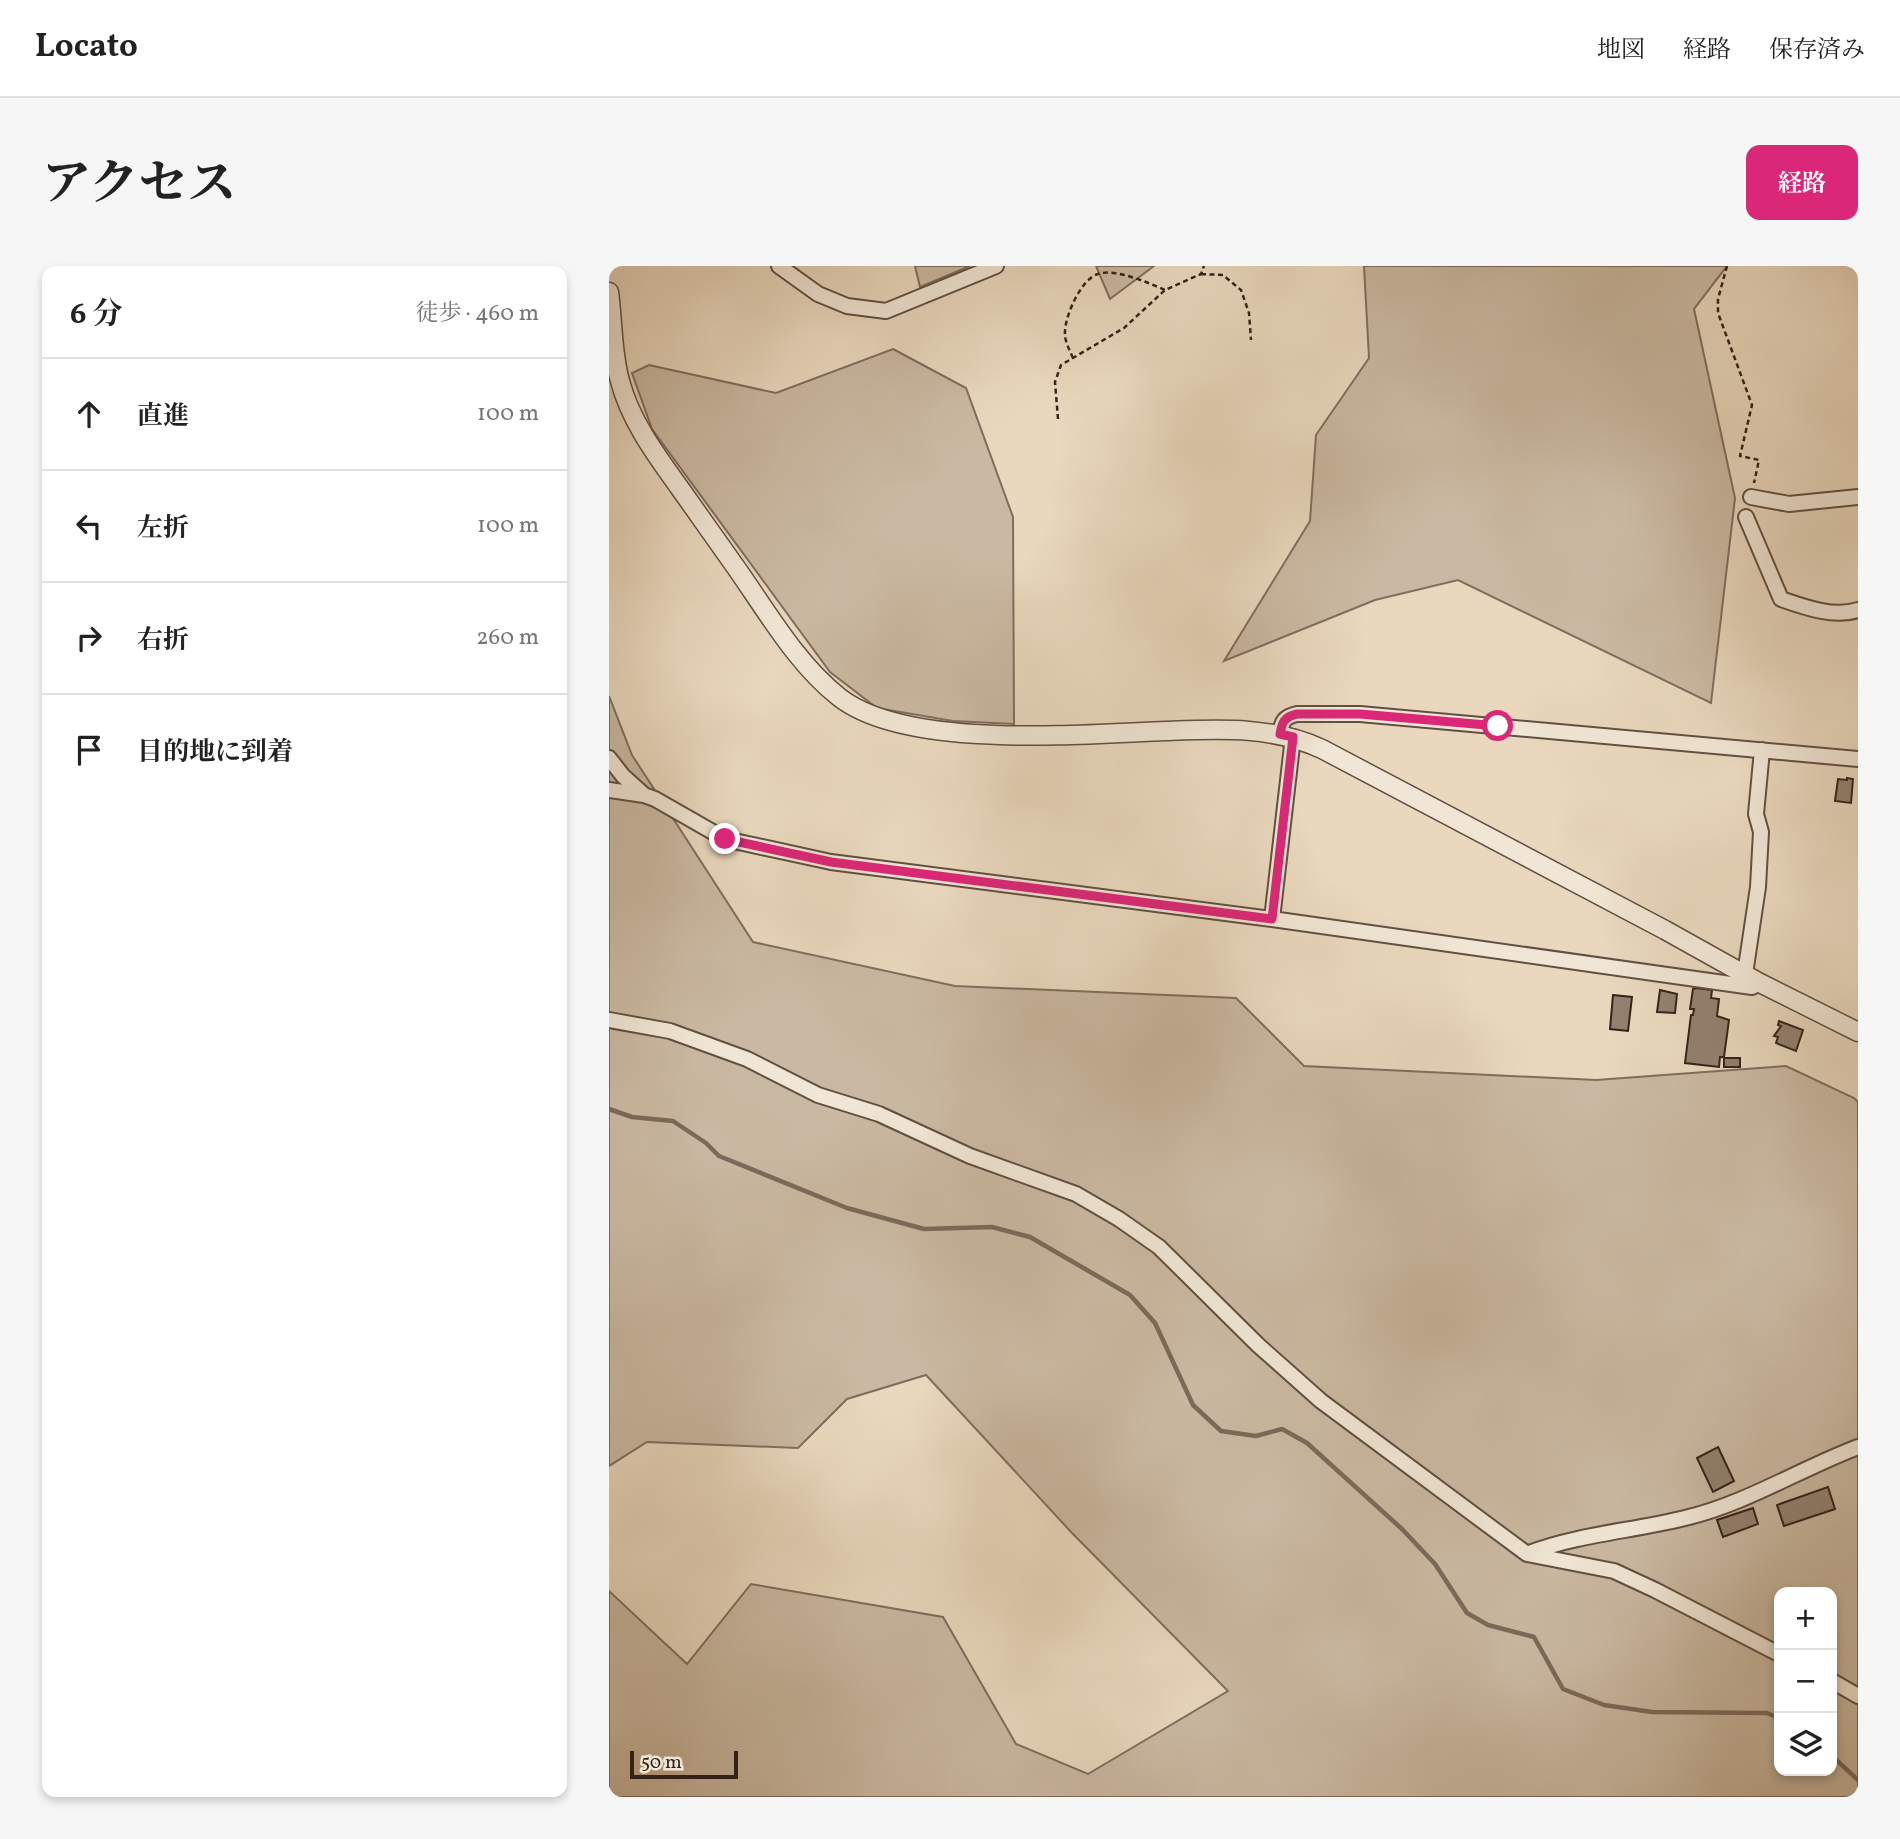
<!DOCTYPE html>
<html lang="ja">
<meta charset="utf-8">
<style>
body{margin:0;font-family:Vollkorn,"Noto Serif JP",serif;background:#f6f6f6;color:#222}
.controls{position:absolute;right:21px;bottom:21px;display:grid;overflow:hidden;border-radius:14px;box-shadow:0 4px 10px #0003}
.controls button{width:63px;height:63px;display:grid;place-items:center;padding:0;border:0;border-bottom:2px solid #e0e0e0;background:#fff;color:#222;font:35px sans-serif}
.scale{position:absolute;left:21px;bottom:18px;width:108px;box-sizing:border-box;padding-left:7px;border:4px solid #342219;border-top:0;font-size:19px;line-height:24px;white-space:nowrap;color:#342219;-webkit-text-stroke:5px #f1e6d5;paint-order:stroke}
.stop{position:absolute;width:21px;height:21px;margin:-16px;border:5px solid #db2777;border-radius:50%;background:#fff}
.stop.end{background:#db2777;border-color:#fff;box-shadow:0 2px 7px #0008}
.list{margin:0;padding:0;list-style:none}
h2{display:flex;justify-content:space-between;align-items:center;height:91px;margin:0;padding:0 28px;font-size:30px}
h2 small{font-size:23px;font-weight:400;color:#767676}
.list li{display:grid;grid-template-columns:46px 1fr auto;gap:21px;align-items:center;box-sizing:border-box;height:112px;padding:0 28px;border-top:2px solid #e0e0e0}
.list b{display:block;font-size:26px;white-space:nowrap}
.list em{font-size:23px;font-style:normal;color:#767676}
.icon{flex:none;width:38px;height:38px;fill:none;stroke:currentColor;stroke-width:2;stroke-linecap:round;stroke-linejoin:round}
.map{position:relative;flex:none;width:1249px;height:1531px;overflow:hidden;border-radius:14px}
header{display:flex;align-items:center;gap:42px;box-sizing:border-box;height:98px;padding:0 35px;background:#fff;border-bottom:2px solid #e0e0e0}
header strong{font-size:33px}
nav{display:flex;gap:38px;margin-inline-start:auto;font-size:24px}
.intro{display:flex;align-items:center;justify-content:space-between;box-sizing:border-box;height:168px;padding:0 42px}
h1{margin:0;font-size:49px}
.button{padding:18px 32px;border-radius:14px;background:#db2777;color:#fff;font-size:24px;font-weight:700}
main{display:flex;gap:42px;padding:0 42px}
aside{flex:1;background:#fff;border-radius:14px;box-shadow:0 4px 10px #0003}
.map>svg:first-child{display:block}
.green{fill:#cab9a2;stroke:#7f6e5e;stroke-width:2;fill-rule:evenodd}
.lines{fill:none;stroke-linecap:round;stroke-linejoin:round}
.stream{stroke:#7b6a5a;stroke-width:4.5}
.building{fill:#92816f;stroke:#342219;stroke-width:2}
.minor-casing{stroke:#615042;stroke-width:18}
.tertiary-casing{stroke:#615042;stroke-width:21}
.path{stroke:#342219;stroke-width:2.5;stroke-dasharray:5 3.5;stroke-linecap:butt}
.minor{stroke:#f1e6d5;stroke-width:14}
.tertiary{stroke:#f1e6d5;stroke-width:18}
.route{stroke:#db2777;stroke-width:9}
</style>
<header>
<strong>Locato</strong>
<nav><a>地図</a><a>経路</a><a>保存済み</a></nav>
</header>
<div class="intro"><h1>アクセス</h1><a class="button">経路</a></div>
<main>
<aside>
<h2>6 分<small>徒歩 · 460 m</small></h2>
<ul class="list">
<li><svg class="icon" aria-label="ahead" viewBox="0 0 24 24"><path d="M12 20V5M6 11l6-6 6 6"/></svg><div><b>直進</b></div><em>100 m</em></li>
<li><svg class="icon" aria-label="left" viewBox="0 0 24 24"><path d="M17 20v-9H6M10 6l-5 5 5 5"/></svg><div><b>左折</b></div><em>100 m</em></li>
<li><svg class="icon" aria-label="right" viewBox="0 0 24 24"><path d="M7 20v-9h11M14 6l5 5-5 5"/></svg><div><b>右折</b></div><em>260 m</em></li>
<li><svg class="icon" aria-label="arrive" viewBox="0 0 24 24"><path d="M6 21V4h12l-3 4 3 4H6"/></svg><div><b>目的地に到着</b></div></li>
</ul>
</aside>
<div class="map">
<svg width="1249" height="1531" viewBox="0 0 1249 1531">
<rect width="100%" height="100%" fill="#e9d8be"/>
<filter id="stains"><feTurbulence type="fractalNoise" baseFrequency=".00286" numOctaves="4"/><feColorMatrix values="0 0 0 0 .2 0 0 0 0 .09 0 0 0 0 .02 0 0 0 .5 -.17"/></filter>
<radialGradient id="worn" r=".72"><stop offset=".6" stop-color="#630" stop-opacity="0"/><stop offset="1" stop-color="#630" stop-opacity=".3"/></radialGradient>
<path class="green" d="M306,0h55l-50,21z
M487,0h58l-44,33z
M755,0h363l-33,43 41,189 -24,205 -253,-123 -83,20 -151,61 86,-140 6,-86 53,-77z
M284,83l73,39 47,129 1,207 -61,-3 -76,-13 -47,-36 -178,-243 -20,-56 17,-8 127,28z
M0,430l23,59 121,187 202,44 281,12 68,68 292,14 190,-14 68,32 4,4v695h-1249v-206l78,73 64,-80 192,33 73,127 72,30 140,-83 -156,-158 -146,-158 -79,24 -49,49 -151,-6 -38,24zM1170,1326h53v179h-53z"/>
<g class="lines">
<path class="stream" d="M0,843l23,8 41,4 33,22 13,13 128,52 77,21 68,-2 38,10 100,58 25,28 38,82 28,26 35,5 26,-7 25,14 95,86 33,35 32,49 21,12 46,12 29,52 41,16 48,7 115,1 12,5
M1223,1490l26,24"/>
</g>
<path class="building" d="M1238,512l6,1 -2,24 -16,-2 3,-22 9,1z
M1087,722l16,2 -1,8 8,1 -2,17 12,4 -5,37h-4l-1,10 -34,-4 6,-48h2l1,-6h-4l3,-20z
M1051,724l17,4 -2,19 -18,-1z
M1004,729l19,2 -4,34 -18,-2z
M1170,755l24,9 -7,21 -20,-8 2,-6 -4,-1 7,-10 -3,-1z
M1115,792h16v9h-16z
M1109,1181l16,34 -21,11 -16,-34z
M1219,1221l7,22 -51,17 -7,-21z
M1144,1242l5,16 -35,13 -6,-17z"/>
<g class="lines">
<defs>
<path id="minor" d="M170,0l39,28 29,12 39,5 110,-45
M1142,231l38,7 69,-7
M1137,251l35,82c23,8 53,19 77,11
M671,468c2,-13 4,-17 17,-20h63l498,45
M0,492l14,18 20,18
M0,524l35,5 11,4 70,40 106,23 441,57 480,68 8,-4
M663,653l21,-182
M1136,708l13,-87 3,-55 -5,-18 6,-64
M0,754l61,11 77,28 71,36 61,19 91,42 106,38 43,25 40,28 99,98 63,56 206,153 87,17 41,19 124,64
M920,1287c50,-19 104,-22 156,-35 60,-14 115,-49 173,-71
M1223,1415l26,15"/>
<path id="tertiary" d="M0,26c4,29 3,61 11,89 10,39 36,74 59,106 19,27 39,55 58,82 31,44 60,95 102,128 67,53 243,37 327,34 54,-2 106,-5 156,18l343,181 95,53 98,49"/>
</defs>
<use href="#minor" class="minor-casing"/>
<use href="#tertiary" class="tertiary-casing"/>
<path class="path" d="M1118,0l-9,33v14l34,92 -12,51 19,4 -5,23
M592,8l22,1 18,15 8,23 2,27
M464,92c-3,-7 -9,-18 -8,-26 0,-16 16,-53 33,-58 17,-6 51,9 67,16
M449,153l-3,-37 6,-17 63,-37 41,-38 36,-16 3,-8"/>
<use href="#minor" class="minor"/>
<use href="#tertiary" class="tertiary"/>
</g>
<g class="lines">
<path class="route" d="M116,573l106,23 441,57 21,-182 -13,-3c2,-12 4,-17 17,-20h63l138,12"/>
</g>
<rect width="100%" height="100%" filter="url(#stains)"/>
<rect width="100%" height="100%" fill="url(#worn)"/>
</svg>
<div class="controls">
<button>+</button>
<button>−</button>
<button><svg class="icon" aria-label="layers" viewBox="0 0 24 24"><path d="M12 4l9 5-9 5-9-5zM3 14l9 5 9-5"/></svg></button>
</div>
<div class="scale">50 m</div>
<div class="stop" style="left:889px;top:460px"></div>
<div class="stop end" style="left:116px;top:573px"></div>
</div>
</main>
